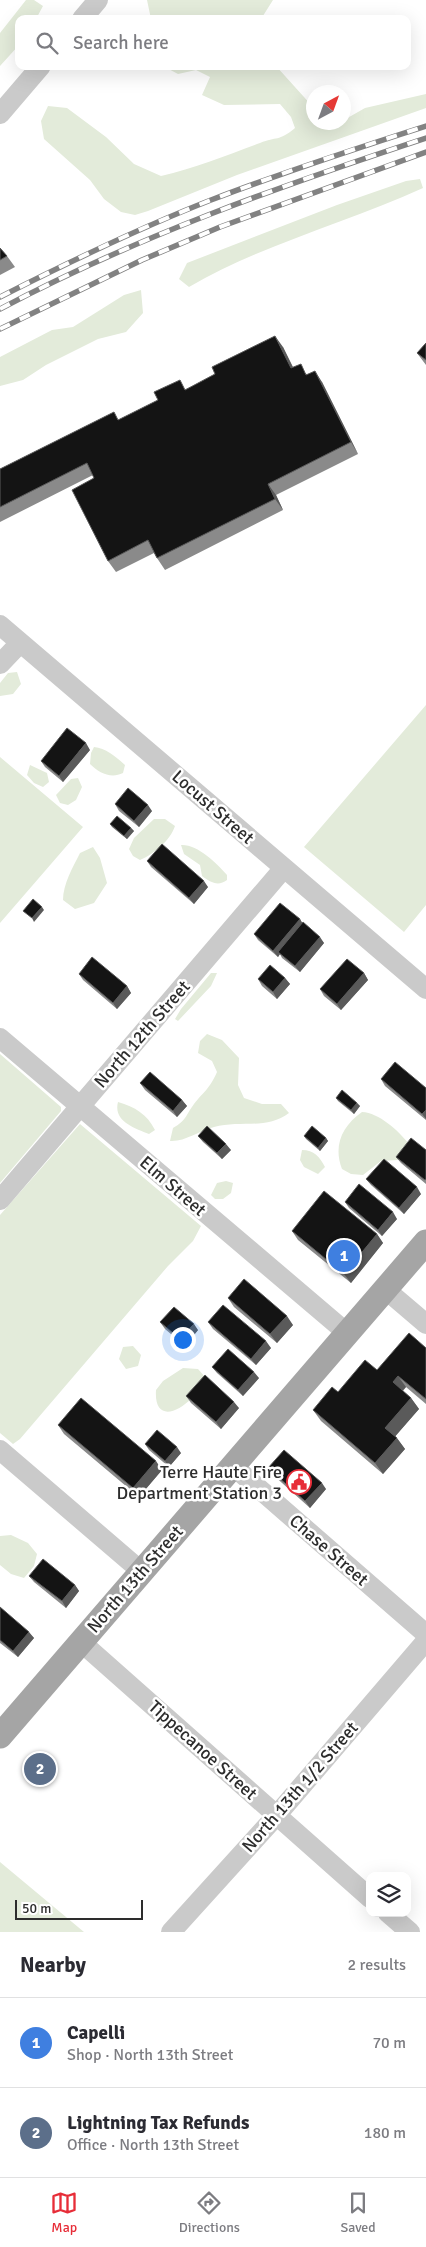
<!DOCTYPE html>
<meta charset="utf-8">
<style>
body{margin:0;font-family:Signika,sans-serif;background:#f7f7f7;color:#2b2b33}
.controls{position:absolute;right:15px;bottom:15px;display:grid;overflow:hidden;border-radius:10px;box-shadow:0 5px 20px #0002}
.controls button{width:45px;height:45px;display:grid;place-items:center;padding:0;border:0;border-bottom:1px solid #e1e1e2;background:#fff;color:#2b2b33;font:25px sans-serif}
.compass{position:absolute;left:306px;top:85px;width:45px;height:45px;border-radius:50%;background:#fff;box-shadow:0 5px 20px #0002;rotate:41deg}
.scale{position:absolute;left:15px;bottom:12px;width:128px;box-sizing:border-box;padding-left:5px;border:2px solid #2d2d2d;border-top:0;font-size:14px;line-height:18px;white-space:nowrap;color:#2d2d2d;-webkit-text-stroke:4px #fff;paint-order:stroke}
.you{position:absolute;left:182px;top:1339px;width:18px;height:18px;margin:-12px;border:4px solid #fff;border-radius:50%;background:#1a73e8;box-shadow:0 0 0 8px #1a73e833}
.badge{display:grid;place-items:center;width:32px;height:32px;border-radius:50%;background:#e72d38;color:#fff;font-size:16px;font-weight:700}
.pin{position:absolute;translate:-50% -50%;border:2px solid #fff;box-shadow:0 1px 5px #0006}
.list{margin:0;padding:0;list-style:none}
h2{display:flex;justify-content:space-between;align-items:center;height:65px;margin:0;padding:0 20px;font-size:21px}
h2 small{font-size:16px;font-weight:400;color:#7c7c81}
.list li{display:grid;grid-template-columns:32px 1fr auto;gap:15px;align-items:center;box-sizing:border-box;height:90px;padding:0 20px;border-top:1px solid #e1e1e2}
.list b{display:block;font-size:19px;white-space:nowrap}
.list p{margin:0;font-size:16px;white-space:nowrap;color:#7c7c81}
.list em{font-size:16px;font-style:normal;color:#7c7c81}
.icon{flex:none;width:28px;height:28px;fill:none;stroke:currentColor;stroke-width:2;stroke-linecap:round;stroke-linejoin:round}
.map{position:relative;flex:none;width:426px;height:1932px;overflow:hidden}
.search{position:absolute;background:#fff;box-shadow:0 5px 20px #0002;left:15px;right:15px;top:15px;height:55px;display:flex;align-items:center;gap:12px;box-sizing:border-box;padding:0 18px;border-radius:10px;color:#7c7c81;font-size:19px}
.sheet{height:245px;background:#fff}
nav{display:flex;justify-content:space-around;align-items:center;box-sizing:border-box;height:70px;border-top:1px solid #e1e1e2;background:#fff;font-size:14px;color:#7c7c81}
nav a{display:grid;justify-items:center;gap:2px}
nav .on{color:#e72d38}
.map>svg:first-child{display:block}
.green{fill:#e3ebda}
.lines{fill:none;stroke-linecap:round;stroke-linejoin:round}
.minor{stroke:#cacaca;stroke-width:20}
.major{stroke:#a5a5a5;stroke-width:25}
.rail-casing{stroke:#828282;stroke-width:5.5}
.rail{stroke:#fff;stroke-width:4;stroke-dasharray:11;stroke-linecap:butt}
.wall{fill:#8a8a8a}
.shaded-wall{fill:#5a5a5a}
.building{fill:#141414;stroke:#5a5a5a}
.labels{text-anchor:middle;stroke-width:5;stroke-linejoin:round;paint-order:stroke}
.street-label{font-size:18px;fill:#2d2d2d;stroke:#fff}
.poi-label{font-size:18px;fill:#2d2d2d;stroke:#fff;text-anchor:end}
</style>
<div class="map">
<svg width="426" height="1932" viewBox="0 0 426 1932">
<rect width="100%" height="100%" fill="#fff"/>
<path class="green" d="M26,0h8l9,6 -7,13h-17v26l-19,21v-33z
M147,0h126l-12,19h-110z
M163,66h113l37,41 1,15h30v-2l21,-12 61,-14v14l-189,67 -89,36 -13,4 -14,-3 -17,-13 -14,-19 -46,-41 -3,-18 7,-15 19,2 39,29 28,27 27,12c34,-8 67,-21 99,-33 17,-7 18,-1 35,-15l-4,-11 -11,-13 -56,1 -22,-10 8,-18 -14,-7 -18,4z
M420,179l3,9c-76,35 -163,57 -234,99l-10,-8 8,-16 150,-58 69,-24z
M141,290l2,23 -17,19 -28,7 -52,26 -23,15 -23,6v-29l52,-27 21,-3 51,-32z
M17,672l4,12 -8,10 -13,2v-13l8,-10z
M426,705v200l-22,27 -100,-85z
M94,747c12,1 22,10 31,18l-2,8c-12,6 -24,0 -33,-9l1,-11z
M0,757l83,70 -83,96z
M30,765l17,8 2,9 -6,5 -9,-4 -7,-8z
M78,778l4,9 -6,13 -8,5 -8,-2 -4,-8 15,-16z
M154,819h11l10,7c-5,15 -21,28 -35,34l-7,-4 -4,-7 5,-11z
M181,845c16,-1 36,18 46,30v5c-9,7 -17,2 -25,-4l-2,-11 -16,-11z
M93,847l7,11 7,25 -13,20 -19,6 -12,-9c0,-16 10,-33 17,-47z
M211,973h6l-6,13 -33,35 -3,-2 6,-10z
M207,1034l15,6 17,18 -1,27 6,13 18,6h19l8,9c-22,17 -50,7 -75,14 -16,4 -29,15 -44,14l3,-13c14,-8 12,-12 21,-24 10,-13 15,-14 23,-32l-5,-11 -14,-8 2,-12z
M0,1054l61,53v4l-61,72z
M118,1102c17,5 29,12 37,28l-6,4c-15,-6 -36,-13 -31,-32z
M362,1112c17,1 36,18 47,32l-11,16 -17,1 -18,14 -12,-1 -9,-5c-9,-23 0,-43 20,-57z
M80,1124l121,102 -8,15 -25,25 -148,173 -7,5 -13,-11v-218z
M302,1150c12,0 18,7 23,17l-7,7 -14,-7 -4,-7z
M226,1181l7,2 -2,10 -8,6h-8l-4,-4 6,-12z
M133,1346l8,9 -3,11 -12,3 -7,-10 4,-12z
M183,1368l15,1 8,9c-5,7 -9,15 -14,20 -17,17 -38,22 -36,-8l7,-9z
M11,1535l17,8 9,11 -3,12 -10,12 -13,-4 -11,-9v-29z
M0,1862l84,70h-84z"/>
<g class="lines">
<path class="minor" d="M82,19l16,-19
M0,114l41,-48
M0,625l426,364
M0,664l20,-21
M0,1038l347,295
M0,1200l284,-332
M385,1289l41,35
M0,1450l141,121
M233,1466l193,168
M81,1642l289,256
M388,1913l22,19
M171,1932l105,-116 150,-175"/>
<path class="major" d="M0,1736l426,-494"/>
<defs>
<path id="rail" d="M0,297c69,-35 139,-69 211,-97 70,-27 143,-51 215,-74
M0,309c136,-72 280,-123 426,-171
M0,329l142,-69 78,-33 206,-75"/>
</defs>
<use href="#rail" class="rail-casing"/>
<use href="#rail" class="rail"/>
</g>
<path class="wall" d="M0,248l7,8 8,11 -15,8z
M426,343v22l-9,-12z
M283,347l10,20 29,15 36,72 -82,41 7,15 -118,60 -8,-12 -3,-5 -38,19 -8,-11 -14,-83 -1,-3 -93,47v-53l119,-49 67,-31z
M90,750l-27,32 -18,-15 -4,-6z
M115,804l37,7 -13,16 -20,-16z
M110,824l21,4 3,3 -7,8 -15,-12z
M147,861l61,26 -14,17 -43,-37z
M300,919l2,4 22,20 -24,29 -18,-14 -2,-4 -2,3 -20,-17 -4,-6z
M364,973l4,7 -27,30 -17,-14 -4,-7z
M79,974l48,12 4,7 -14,16 -34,-29z
M285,978l5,6 -13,15 -15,-13 -4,-7z
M381,1079l45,9v32l-41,-34z
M140,1083l42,17 5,6 -10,11 -32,-27z
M336,1098l21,5 3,3 -6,8 -16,-13z
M198,1136l33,14 -9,9 -19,-17z
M304,1136l22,2 2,3 -8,10 -14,-12z
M426,1150v34l-25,-21 -5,-6z
M366,1179l55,15 -17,20 -33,-29z
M345,1202l52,17 -15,17 -33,-28z
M292,1231l85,3 6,9 -32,40 -53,-43z
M228,1298l65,27 -16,18 -43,-36z
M160,1322l38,8 -13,16 -20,-17z
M208,1322l63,26 -15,17 -43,-36z
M426,1348v56l-20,-17 -3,4 8,7 8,11 -24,27 10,13 -22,25 -62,-53 -8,-11 25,-18 39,-22z
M212,1367l47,11 -16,18 -26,-23z
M186,1396l53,12 -18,21 -30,-26z
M58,1425l104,45 -23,27 -75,-63z
M145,1444l36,9 -12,14 -20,-17z
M268,1468l58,21 -16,19 -38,-34z
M29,1576l46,9 4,6 -13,17 -32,-26z
M0,1607l34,31 -16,19 -18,-14z"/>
<path class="shaded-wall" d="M275,336l8,11 16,33 -8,-12z
M315,371l7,11 36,72 -7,-12z
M268,484l8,11 7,15 -8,-11z
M86,743l4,7 -27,32 -4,-6z
M148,805l4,6 -13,16 -5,-6z
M131,828l3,3 -7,8 -3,-3z
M204,881l4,6 -14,17 -5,-6z
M42,907l2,3 -10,12 -2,-4z
M300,919l4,7 -26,26 2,2 -2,3 -5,-6z
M320,937l4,6 -24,29 -5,-6z
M364,973l4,7 -27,30 -4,-6z
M285,978l5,6 -13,15 -4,-7z
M127,986l4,7 -14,16 -4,-6z
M182,1100l5,6 -10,11 -4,-6z
M357,1103l3,3 -6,8 -3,-4z
M426,1110v9l-4,-5z
M326,1138l2,3 -8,10 -2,-3z
M226,1144l5,6 -9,9 -5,-6z
M417,1187l4,7 -17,20 -5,-6z
M393,1212l4,7 -15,17 -4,-6z
M377,1234l6,9 -32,40 -7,-9z
M287,1316l6,9 -16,18 -7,-9z
M194,1324l4,6 -13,16 -5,-7z
M266,1341l5,7 -15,17 -5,-6z
M254,1372l5,6 -16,18 -5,-6z
M398,1376l8,11 -6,6 -7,-11z
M411,1398l8,11 -26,30 -8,-11z
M234,1402l5,6 -18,21 -5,-7z
M397,1438l8,11 -22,25 -8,-11z
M177,1447l4,6 -12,14 -4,-6z
M156,1461l6,9 -23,27 -6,-9z
M322,1483l4,6 -16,19 -5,-7z
M75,1585l4,6 -13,17 -4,-7z
M29,1632l5,6 -16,19 -5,-6z"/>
<path class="building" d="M0,248l7,8 -7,4z
M275,336l16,32 10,-4 5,11 9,-4 36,71 -83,42 7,15 -118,59 -9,-18 -40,21 -36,-71 22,-12 -7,-15 -87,44v-38l114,-57 4,8 40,-20 -4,-8 26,-12 5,10 30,-16 -3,-7z
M426,343v17l-9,-7z
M67,728l19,15 -27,33 -18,-15z
M128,788l20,17 -14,16 -19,-17z
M117,816l14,12 -7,8 -14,-12z
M162,844l42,37 -15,17 -42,-37z
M33,899l9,8 -10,11 -9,-7z
M280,903l20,16 -27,32 -19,-17z
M303,922l17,15 -25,29 -17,-14z
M92,957l35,29 -14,17 -34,-29z
M347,959l17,14 -27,31 -17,-15z
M270,965l15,13 -12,14 -15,-13z
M395,1062l31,26v22l-4,4 -41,-35z
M150,1072l32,28 -9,11 -33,-28z
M342,1090l15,13 -6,7 -15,-12z
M207,1126l19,18 -9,9 -19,-17z
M312,1126l14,12 -8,10 -14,-12z
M411,1138l15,12v29l-1,1 -29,-23z
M384,1159l33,28 -18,21 -33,-29z
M359,1184l34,28 -15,18 -33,-28z
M324,1191l53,43 -33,40 -52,-43z
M244,1279l43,37 -17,18 -42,-36z
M223,1305l43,36 -15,18 -43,-37z
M174,1307l20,17 -14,15 -20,-17z
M409,1333l17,15v51l-28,-23 -5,6 18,16 -26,30 12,10 -22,25 -62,-53 19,-23 6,5 27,-32 12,10z
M228,1349l26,23 -16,18 -26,-23z
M205,1375l29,27 -18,20 -30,-26z
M81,1398l75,63 -23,27 -75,-63z
M157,1430l20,17 -12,14 -20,-17z
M284,1450l38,33 -17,18 -37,-33z
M43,1559l32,26 -13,16 -33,-25z
M0,1607l29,25 -16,19 -13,-11z"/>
<defs>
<symbol id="civic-ring" viewBox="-11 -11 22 22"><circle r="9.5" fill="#fff" stroke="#e72d38" stroke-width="1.5"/><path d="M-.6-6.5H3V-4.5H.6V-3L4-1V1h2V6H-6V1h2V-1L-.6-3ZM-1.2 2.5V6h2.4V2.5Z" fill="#e72d38"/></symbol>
</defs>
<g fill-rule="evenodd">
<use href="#civic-ring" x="285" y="1468" width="28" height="28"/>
</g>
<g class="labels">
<g class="street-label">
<text transform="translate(213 807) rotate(41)" y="6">Locust Street</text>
<text transform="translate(142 1034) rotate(-49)" y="6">North 12th Street</text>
<text transform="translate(173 1186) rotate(41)" y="6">Elm Street</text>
<text transform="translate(329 1550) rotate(41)" y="6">Chase Street</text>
<text transform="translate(135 1579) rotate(-49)" y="6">North 13th Street</text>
<text transform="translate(203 1750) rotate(42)" y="6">Tippecanoe Street</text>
<text transform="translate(300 1787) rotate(-49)" y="6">North 13th 1/2 Street</text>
</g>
<g class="poi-label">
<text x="282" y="1478">Terre Haute Fire<tspan x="282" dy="21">Department Station 3</tspan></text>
</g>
</g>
</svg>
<div class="controls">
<button><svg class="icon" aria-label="layers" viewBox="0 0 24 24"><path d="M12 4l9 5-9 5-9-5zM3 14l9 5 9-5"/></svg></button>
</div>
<svg class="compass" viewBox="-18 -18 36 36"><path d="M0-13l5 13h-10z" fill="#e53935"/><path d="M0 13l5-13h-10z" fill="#7c7c81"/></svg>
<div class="scale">50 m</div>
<div class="you"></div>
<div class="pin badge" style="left:344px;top:1256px;background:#3f7fe0">1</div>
<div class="pin badge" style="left:40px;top:1769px;background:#5c6f8a">2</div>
<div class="search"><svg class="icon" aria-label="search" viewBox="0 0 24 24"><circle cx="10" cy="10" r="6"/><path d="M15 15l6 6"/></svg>Search here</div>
</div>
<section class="sheet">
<h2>Nearby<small>2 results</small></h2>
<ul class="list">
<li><span class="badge" style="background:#3f7fe0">1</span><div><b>Capelli</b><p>Shop · North 13th Street</p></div><em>70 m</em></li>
<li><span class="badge" style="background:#5c6f8a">2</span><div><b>Lightning Tax Refunds</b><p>Office · North 13th Street</p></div><em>180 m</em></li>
</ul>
</section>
<nav>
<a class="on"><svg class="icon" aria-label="map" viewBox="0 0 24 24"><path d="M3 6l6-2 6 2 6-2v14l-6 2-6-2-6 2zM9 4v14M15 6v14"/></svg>Map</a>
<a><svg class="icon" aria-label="directions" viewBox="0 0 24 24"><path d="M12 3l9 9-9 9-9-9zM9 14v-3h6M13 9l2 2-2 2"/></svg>Directions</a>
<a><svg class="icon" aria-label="saved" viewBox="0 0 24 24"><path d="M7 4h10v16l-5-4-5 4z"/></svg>Saved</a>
</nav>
